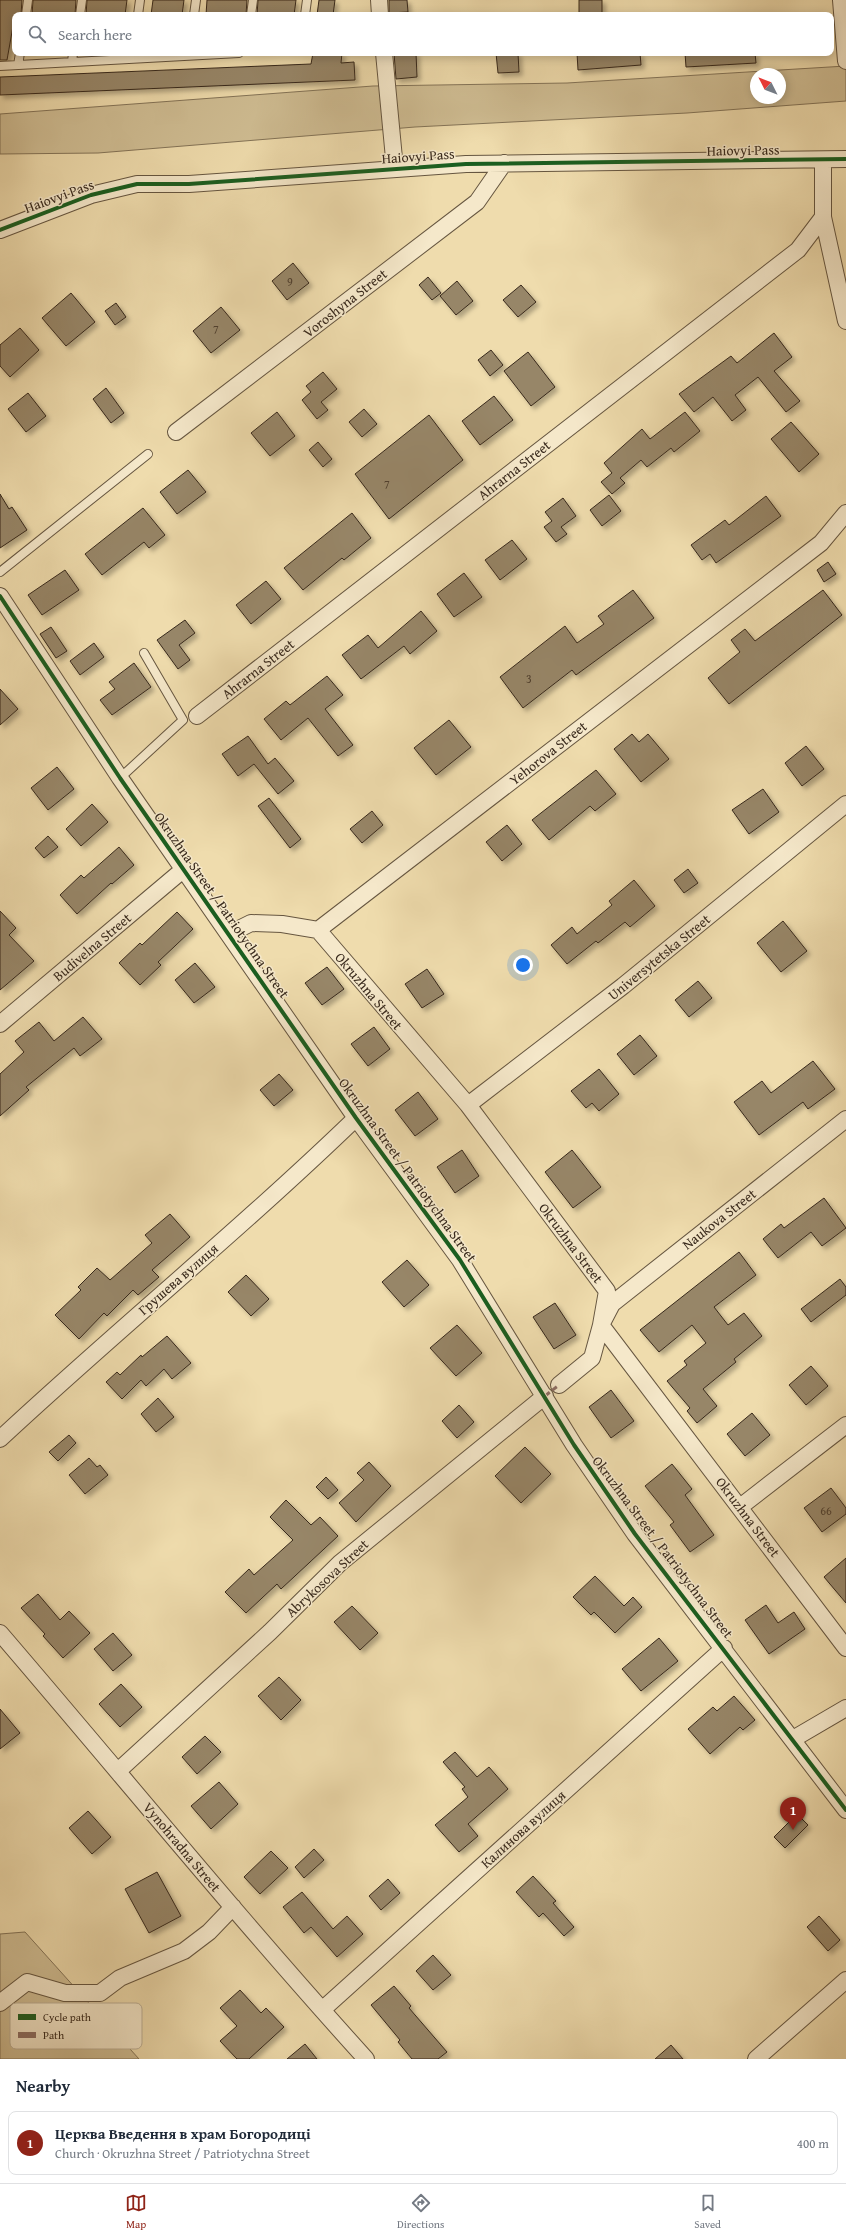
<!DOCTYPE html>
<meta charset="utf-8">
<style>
body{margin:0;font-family:"Gentium Book Plus",serif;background:#f2f2f3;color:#1f2937}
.compass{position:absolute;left:750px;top:68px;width:36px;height:36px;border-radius:50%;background:#fff;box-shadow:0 2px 10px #0003;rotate:312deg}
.you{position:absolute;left:523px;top:965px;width:14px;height:14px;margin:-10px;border:3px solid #fff;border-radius:50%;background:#1a73e8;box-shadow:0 0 0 6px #1a73e833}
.badge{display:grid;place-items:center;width:26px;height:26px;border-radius:50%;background:#8f2418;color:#fff;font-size:13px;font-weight:700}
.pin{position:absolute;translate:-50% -33px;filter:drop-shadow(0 1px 2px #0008)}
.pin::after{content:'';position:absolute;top:21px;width:14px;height:12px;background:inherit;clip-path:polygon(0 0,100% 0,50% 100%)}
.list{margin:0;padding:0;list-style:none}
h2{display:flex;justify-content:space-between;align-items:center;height:52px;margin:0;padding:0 16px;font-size:17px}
h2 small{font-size:13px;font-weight:400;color:#747a83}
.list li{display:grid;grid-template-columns:26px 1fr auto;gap:12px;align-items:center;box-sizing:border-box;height:64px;margin:0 8px 8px;padding:0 8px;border:1px solid #e0e1e3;border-radius:8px}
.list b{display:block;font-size:15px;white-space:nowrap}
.list p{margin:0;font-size:13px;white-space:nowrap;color:#747a83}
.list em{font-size:13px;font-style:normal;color:#747a83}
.icon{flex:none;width:22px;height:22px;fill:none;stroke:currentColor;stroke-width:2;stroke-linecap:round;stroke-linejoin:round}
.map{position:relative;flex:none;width:846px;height:2059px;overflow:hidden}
.search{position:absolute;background:#fff;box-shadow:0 2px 10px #0003;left:12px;right:12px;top:12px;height:44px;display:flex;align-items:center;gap:10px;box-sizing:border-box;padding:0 14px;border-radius:8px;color:#747a83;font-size:15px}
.sheet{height:124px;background:#fff}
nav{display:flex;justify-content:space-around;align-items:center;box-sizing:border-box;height:56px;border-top:1px solid #e0e1e3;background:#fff;font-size:11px;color:#747a83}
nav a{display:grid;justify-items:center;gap:2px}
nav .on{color:#8f2418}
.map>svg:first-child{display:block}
.green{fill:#d0be94;stroke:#847458;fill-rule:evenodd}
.building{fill:#978667;stroke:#38291c;filter:url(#shadow)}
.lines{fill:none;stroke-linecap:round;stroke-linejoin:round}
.lane-casing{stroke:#665640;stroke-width:10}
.street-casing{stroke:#665640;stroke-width:18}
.lane{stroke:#f5e8ca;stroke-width:8}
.street{stroke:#f5e8ca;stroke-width:16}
.quiet{stroke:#8d6e63;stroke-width:3;stroke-dasharray:6 3;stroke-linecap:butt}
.cycleway-casing{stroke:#f5e8ca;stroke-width:6}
.cycleway{stroke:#1b5e20;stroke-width:4}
.labels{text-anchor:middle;stroke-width:3;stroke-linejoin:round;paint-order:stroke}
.number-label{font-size:12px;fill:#50402f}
.street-label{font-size:14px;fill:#38291c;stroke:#f5e8ca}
.key{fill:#f5e8ca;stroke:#bcaf96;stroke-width:1}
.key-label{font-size:11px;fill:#38291c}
</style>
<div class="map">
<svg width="846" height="2059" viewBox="0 0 846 2059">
<defs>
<filter id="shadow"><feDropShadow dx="3.5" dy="3.5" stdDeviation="2" flood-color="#0004"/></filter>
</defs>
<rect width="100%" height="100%" fill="#efdcad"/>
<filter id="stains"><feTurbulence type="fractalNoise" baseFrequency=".005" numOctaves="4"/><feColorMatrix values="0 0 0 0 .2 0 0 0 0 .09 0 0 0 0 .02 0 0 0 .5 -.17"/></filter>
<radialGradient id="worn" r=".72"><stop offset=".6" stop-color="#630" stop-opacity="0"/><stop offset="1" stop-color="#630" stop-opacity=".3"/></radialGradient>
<path class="green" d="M846,66v35l-159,12 -272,14 -317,26 -98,1v-40l373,-28 194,-3zM756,74h24v24h-24z
M25,1932l114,127h-139v-125z"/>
<path class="building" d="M0,0h22l-1,15h-6l-8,45h-7z
M33,0h43l-1,15h-43z
M87,0h40l-2,15h-39z
M153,0h31l-2,15h-31z
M207,0h40l-1,15h-40z
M258,0h38l-2,15h-37z
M319,0h16l-2,15h-16z
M389,0h18l1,12 -19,1z
M579,0h23v15h-23z
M313,53h29l-1,10 13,-1 1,18 -355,15v-18l311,-13z
M394,53h22l1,24 -21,2z
M496,53h22l1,19 -21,1z
M577,53h63l1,12 -63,5z
M685,53h70l1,10 -70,4z
M293,263l16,20 -22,17 -15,-19z
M428,277l13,16 -9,7 -13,-15z
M457,281l16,20 -17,14 -16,-19z
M521,285l15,17 -18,15 -15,-17z
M71,293l24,29 -29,24 -24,-28z
M116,303l10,14 -11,8 -10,-14z
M221,307l19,23 -29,23 -18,-22z
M20,328l19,22 -29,27 -10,-11v-21z
M774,333l18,24 -18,14 26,30 -14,11 -28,-35 -23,18 11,15 -14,11 -19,-24 -19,15 -15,-18 52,-38 6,7z
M491,350l12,15 -13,11 -12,-16z
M528,352l27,35 -24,19 -27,-35z
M323,372l14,17 -16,13 7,8 -11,9 -15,-19 9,-8 -5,-6z
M106,388l18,25 -13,10 -18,-24z
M28,393l18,23 -20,16 -18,-23z
M494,396l19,24 -33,25 -18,-24z
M364,409l13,15 -15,13 -13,-15z
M277,412l18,24 -25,20 -19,-23z
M685,412l15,19 -26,21 -3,-4 -24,19 -6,-7 -21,18 5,5 -13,11 -11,-12 11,-9 -8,-10 38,-34 8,10z
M429,415l34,45 -74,59 -34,-45z
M791,422l28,32 -20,18 -28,-33z
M318,442l14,17 -9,8 -14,-17z
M188,470l18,22 -29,22 -17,-22z
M0,494l9,15 3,-2 15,23 -27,18z
M609,495l12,16 -19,15 -12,-16z
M766,496l15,20 -65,47 -6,-9 -8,6 -11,-15 34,-25 4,5z
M563,498l13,18 -15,11 6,7 -11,8 -12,-15 8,-6 -7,-9z
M143,508l22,27 -16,13 -5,-6 -42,33 -17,-21z
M352,513l19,25 -27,22 -2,-2 -39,32 -19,-22z
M512,540l15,19 -27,21 -15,-20z
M828,562l8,12 -12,8 -7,-12z
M65,570l14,20 -37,25 -14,-20z
M464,573l18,24 -28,20 -17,-23z
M266,581l15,18 -30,25 -15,-19z
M633,590l21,28 -78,57 -4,-5 -49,38 -23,-31 65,-51 12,17 27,-19 -6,-8z
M823,590l19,25 -113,89 -21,-26 32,-26 -9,-12 14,-11 10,12z
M421,611l16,20 -27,23 -6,-8 -43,33 -19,-24 26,-20 10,13z
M185,620l10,13 -16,12 11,15 -12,9 -21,-29z
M51,627l16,24 -11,7 -16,-24z
M94,643l10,14 -24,18 -10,-14z
M134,663l17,24 -39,28 -12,-15 15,-11 -6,-7z
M327,676l16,19 -18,14 28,36 -15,11 -30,-38 -27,22 -17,-21 22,-18 4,4z
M0,689l18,20 -18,16z
M449,720l22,27 -35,28 -22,-27z
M632,734l7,8 9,-8 21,25 -28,23 -27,-33z
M248,736l20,28 7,-6 19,23 -16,13 -24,-30 -16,12 -16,-22z
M806,746l18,23 -22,17 -17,-23z
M57,767l17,22 -26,21 -17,-22z
M596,770l20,24 -21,17 -5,-5 -41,34 -17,-20z
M763,789l16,23 -30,22 -17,-24z
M269,798l32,41 -11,9 -32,-42z
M92,804l16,18 -27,24 -15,-17z
M372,811l11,14 -21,18 -12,-14z
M507,825l15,19 -20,17 -16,-19z
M48,836l10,11 -14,11 -9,-10z
M119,847l15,18 -22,19 -1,-1 -34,31 -17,-19 21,-20 3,3z
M688,869l10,14 -14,10 -10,-13z
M634,880l21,26 -25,21 -5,-5 -27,21 -2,-2 -29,23 -16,-19 21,-18 5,7 35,-29 -3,-4z
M0,911l16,17 -7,7 25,26 -34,29z
M177,912l16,17 -35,33 3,3 -21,20 -21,-22 21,-20 2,2z
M783,921l24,30 -26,21 -24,-29z
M195,963l20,24 -21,16 -19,-23z
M327,967l17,22 -22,16 -17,-22z
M427,969l17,25 -22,14 -17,-24z
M698,981l14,17 -23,19 -14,-17z
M83,1017l19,22 -22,17 -6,-8 -48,39 3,3 -29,26v-42l24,-22 -9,-11 24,-19 15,19z
M374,1027l16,22 -22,17 -17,-22z
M640,1035l17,21 -23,19 -17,-21z
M813,1061l22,28 -27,20 -5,-7 -44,33 -25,-33 28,-21 9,12z
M599,1069l20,25 -20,17 -7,-8 -6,5 -15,-17z
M279,1074l14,16 -19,16 -14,-16z
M418,1092l20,27 -23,17 -20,-26z
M462,1150l17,26 -24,17 -18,-26z
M572,1150l29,37 -28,21 -28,-36z
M824,1198l22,30 -24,18 -11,-14 -33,26 -15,-19 18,-15 3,4z
M170,1214l20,23 -38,33 7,7 -21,18 -5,-5 -26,26 -3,-3 -25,26 -24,-24 26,-25 -3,-3 19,-19 13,12 42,-37 -7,-8z
M739,1252l17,23 -42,32 14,18 16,-12 18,23 -28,23 2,3 -33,27 14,17 -20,17 -10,-12 3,-3 -23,-27 20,-16 -3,-4 22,-18 -14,-18 -33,27 -19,-22z
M407,1260l22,25 -25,22 -22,-25z
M246,1275l23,24 -18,17 -23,-24z
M840,1279l6,8v8l-35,27 -10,-13z
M555,1303l21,32 -22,14 -21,-32z
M457,1325l25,28 -26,23 -26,-28z
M167,1336l24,27 -19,16 -8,-10 -18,17 -5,-6 -19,19 -16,-17 11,-10 3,3 21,-20 1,2z
M811,1366l17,20 -22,19 -17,-20z
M611,1390l23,31 -23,17 -22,-31z
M158,1398l16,19 -18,15 -15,-18z
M459,1405l15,17 -17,16 -15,-17z
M752,1413l18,22 -25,21 -18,-22z
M69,1435l7,8 -18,18 -9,-9z
M525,1447l26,27 -30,29 -26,-27z
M89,1458l8,9 3,-2 8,10 -23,19 -16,-19z
M369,1462l22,24 -35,36 -17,-19 25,-23 -7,-7z
M672,1464l20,25 -7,6 29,40 -24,17 -20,-27 4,-3 -29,-36z
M326,1477l12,13 -10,9 -12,-12z
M831,1488l15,20v6l-24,18 -18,-24z
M286,1500l25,25 9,-8 18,19 -57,53 -4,-5 -31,29 -21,-21 24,-23 5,6 39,-35 -23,-23z
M846,1558v45l-22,-26z
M595,1576l29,30 9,-9 9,10 -27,26 -21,-21 -3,3 -18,-18z
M38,1594l22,26 9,-9 21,22 -27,25 -20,-22 2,-2 -24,-26z
M766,1605l12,18 16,-11 11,17 -36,25 -24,-34z
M352,1606l26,27 -18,17 -26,-28z
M113,1633l19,22 -19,16 -19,-22z
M659,1638l19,23 -37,30 -19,-22z
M279,1677l22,23 -20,20 -23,-24z
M121,1684l21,23 -22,20 -21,-23z
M734,1696l21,24 -12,10 -3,-3 -30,27 -22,-25 25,-22 4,4z
M0,1709l20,24 -20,16z
M205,1736l16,16 -24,22 -15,-17z
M455,1752l22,25 12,-10 19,22 -40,35 10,12 -19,16 -24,-27 33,-28 -6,-8 3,-2 -22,-25z
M219,1782l19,22 -27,25 -20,-23z
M88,1811l23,26 -19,17 -23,-26z
M797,1814l11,11 -23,23 -11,-11z
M314,1849l10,11 -20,18 -9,-11z
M271,1851l17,17 -28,26 -16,-17z
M157,1872l24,44 -32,17 -24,-44z
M533,1876l23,25 -3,2 21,24 -10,9 -21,-23 -4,4 -23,-25z
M388,1879l12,14 -19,17 -12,-14z
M302,1892l31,37 14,-13 16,18 -26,23 -26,-30 -7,6 -21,-26z
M819,1916l21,24 -12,11 -21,-24z
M433,1955l18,20 -18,15 -17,-19z
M394,1986l17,20 -2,2 38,44 -9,7h-26l-14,-17 2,-2 -29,-35z
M240,1990l21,23 5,-5 18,19 -35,32h-12l-17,-18 17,-15 -17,-18z
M305,2044l12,15h-30z
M671,2045l12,14h-28z"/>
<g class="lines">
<defs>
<path id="lane" d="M26,15l2,-15
M80,15l2,-15
M138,15l2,-15
M194,15l2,-15
M251,15l2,-15
M305,15l2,-15
M72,62l1,-9
M18,65l2,-12
M0,66l239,-13
M0,572l148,-118
M120,778l63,-58 -39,-67"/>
<path id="street" d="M379,0l1,15
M841,0l5,61
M384,53l11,116
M823,160v57l23,104
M0,230l91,-35 46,-11h52l277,-20 380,-5
M176,432l301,-230 27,-39
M0,596l120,182 236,340 104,142 114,185 61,89 211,276
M197,716l601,-466 25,-33
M318,930l150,175 139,186 -6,34 245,323
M229,934l22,-11 31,1 36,6 503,-387 25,-30
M0,1024l184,-155
M468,1105l155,-119 223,-182
M559,1385l33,-27 9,-33 11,-21 234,-185
M0,1439c117,-109 241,-210 356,-321
M740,1507l106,-82
M0,1633c122,142 240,287 366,426
M793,1739l53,-31
M118,1771l152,-139 70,-69 205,-167
M0,2003l27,-21 38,11h35l20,-15 64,-27 25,-19 24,-25
M322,2010l402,-362
M756,2059l90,-79"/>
</defs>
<use href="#lane" class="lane-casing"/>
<use href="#street" class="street-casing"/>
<use href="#lane" class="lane"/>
<use href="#street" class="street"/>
<path class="quiet" d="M545,1396l14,-11"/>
<defs>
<path id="cycleway" d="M0,230l91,-35 46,-11h52l277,-20 380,-5
M0,596l120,182 236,340 104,142 114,185 61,89 211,276"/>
</defs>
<use href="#cycleway" class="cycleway-casing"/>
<use href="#cycleway" class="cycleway"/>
</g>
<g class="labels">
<g class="number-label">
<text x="290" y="286">9</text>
<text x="216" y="334">7</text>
<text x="387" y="489">7</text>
<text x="529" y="683">3</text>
<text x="826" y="1515">66</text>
</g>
<g class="street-label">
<text transform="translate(743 150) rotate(-1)" y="5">Haiovyi Pass</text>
<text transform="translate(418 156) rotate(-4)" y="5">Haiovyi Pass</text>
<text transform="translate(59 196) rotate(-20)" y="5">Haiovyi Pass</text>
<text transform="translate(345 303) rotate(-38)" y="5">Voroshyna Street</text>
<text transform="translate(514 470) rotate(-38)" y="5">Ahrarna Street</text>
<text transform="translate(258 669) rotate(-38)" y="5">Ahrarna Street</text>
<text transform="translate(548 753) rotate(-38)" y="5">Yehorova Street</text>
<text transform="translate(222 905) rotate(55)" y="5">Okruzhna Street / Patriotychna Street</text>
<text transform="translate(92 947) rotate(-40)" y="5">Budivelna Street</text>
<text transform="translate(659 957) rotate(-39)" y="5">Universytetska Street</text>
<text transform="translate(369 991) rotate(50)" y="5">Okruzhna Street</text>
<text transform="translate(408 1170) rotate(54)" y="5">Okruzhna Street / Patriotychna Street</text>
<text transform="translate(719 1219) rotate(-38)" y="5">Naukova Street</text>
<text transform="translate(571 1243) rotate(53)" y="5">Okruzhna Street</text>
<text transform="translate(178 1279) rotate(-41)" y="5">Грушева вулиця</text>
<text transform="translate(748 1517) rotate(53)" y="5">Okruzhna Street</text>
<text transform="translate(663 1547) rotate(53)" y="5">Okruzhna Street / Patriotychna Street</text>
<text transform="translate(327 1578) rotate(-43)" y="5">Abrykosova Street</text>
<text transform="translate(523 1829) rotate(-42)" y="5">Калинова вулиця</text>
<text transform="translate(182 1847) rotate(50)" y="5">Vynohradna Street</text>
</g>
</g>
<rect x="10" y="2003" width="132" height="46" rx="6" class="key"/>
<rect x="18" y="2014" width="18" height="6" fill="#1b5e20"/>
<rect x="18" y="2032" width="18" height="6" fill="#8d6e63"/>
<g class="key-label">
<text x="43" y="2021">Cycle path</text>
<text x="43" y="2039">Path</text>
</g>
<rect width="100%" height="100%" filter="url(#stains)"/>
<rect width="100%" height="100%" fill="url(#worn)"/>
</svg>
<svg class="compass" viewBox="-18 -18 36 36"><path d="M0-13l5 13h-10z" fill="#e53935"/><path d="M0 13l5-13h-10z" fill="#747a83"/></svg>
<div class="you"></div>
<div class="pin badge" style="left:793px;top:1830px">1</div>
<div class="search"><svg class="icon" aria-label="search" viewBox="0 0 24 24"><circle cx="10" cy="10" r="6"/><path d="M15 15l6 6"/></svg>Search here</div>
</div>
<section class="sheet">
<h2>Nearby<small></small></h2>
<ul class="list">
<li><span class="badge">1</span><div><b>Церква Введення в храм Богородиці</b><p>Church · Okruzhna Street / Patriotychna Street</p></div><em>400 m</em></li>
</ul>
</section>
<nav>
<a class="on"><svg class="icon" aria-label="map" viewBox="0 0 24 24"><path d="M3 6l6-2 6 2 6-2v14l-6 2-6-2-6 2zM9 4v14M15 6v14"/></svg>Map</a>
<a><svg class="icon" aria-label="directions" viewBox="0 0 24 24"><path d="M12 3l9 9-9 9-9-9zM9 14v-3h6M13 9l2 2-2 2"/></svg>Directions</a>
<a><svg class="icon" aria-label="saved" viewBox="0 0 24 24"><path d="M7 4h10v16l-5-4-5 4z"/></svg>Saved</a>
</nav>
